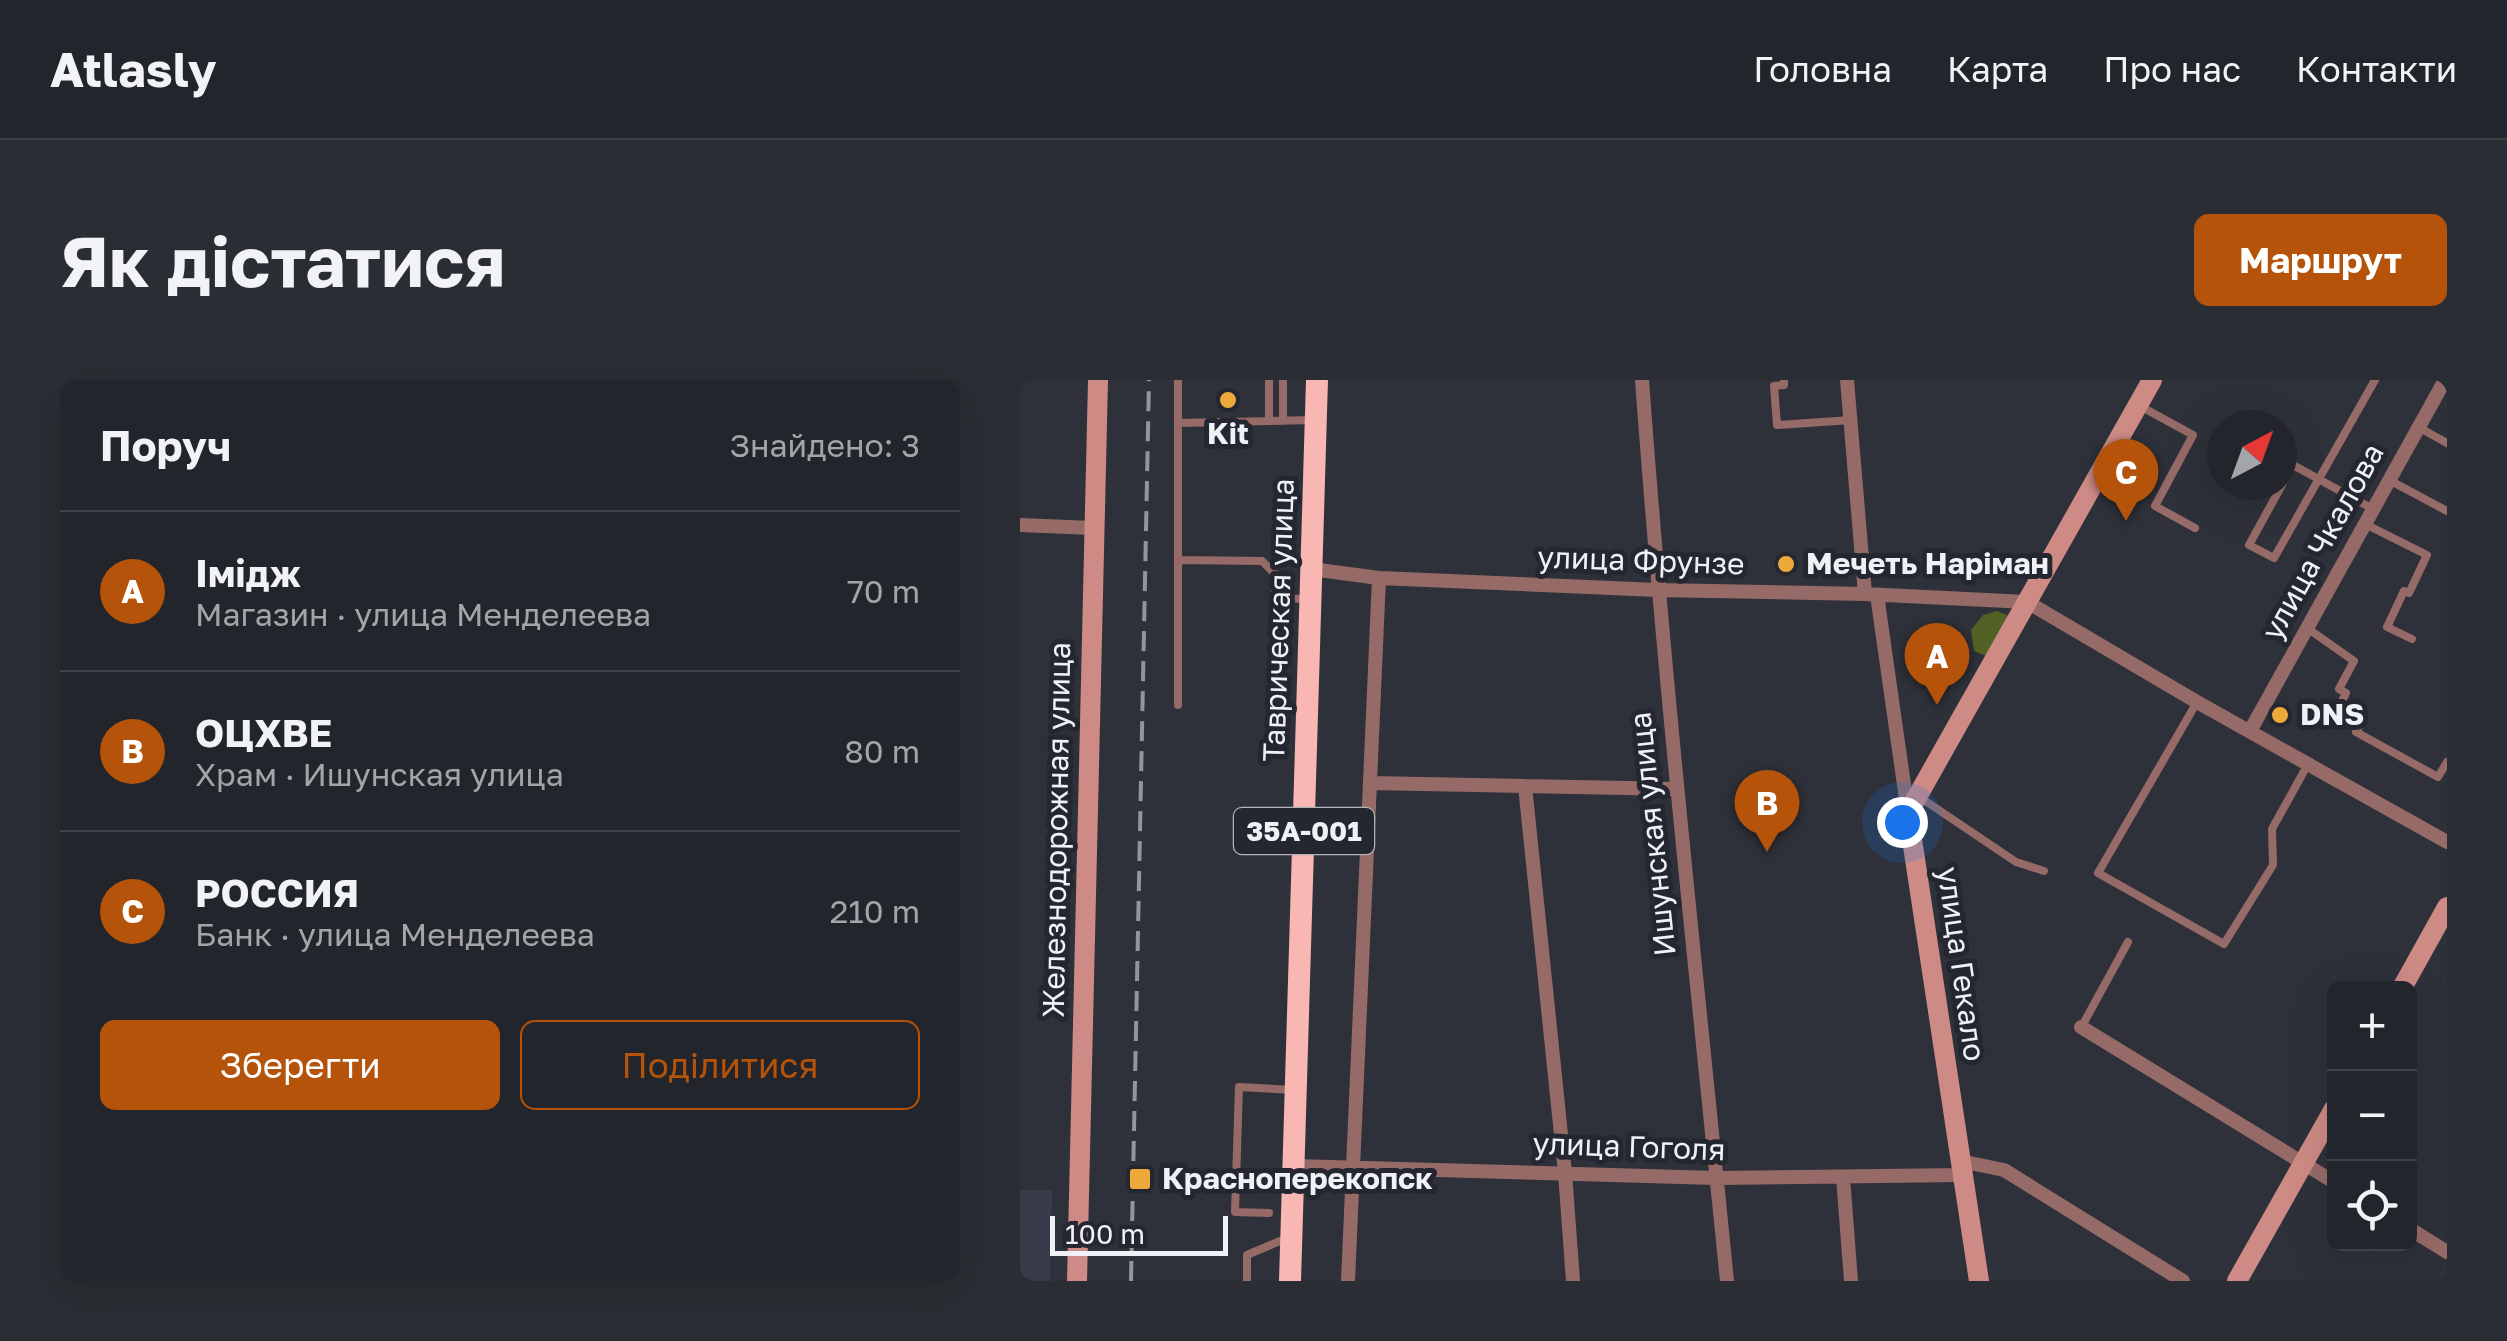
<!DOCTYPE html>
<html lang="uk">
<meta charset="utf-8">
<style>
body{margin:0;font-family:"Golos Text",sans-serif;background:#2b2d34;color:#f1f3f6}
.controls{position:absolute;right:30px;bottom:30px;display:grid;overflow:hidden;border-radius:15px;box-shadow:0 10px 40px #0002}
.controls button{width:90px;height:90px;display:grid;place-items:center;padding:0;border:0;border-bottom:2px solid #404248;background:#23252c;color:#f1f3f6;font:50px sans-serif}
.compass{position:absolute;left:1187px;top:30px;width:90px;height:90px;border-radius:50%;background:#23252c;box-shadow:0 10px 40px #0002;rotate:41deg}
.scale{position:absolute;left:30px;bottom:25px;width:178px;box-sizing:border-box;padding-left:10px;border:5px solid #eff1f7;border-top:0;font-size:28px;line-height:35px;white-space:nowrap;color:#eff1f7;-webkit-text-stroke:8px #252730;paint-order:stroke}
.you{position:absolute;left:882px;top:442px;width:35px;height:35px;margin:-25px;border:8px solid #fff;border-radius:50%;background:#1a73e8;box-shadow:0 0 0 15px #1a73e833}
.badge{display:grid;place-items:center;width:65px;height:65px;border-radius:50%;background:#b45309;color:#fff;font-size:32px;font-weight:700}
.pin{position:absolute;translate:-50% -82px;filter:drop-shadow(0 2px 5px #0008)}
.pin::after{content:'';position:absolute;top:52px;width:35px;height:30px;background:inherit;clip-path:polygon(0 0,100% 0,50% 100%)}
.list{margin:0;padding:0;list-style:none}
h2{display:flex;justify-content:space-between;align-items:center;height:130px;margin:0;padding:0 40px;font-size:42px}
h2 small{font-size:32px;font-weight:400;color:#a3a5a9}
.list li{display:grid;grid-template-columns:65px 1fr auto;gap:30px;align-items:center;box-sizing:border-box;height:160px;padding:0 40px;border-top:2px solid #404248}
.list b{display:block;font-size:38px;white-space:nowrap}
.list p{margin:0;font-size:32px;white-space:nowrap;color:#a3a5a9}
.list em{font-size:32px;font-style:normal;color:#a3a5a9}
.actions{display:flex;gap:20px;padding:30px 40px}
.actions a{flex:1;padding:22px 0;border:2px solid #b45309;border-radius:15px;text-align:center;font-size:35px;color:#b45309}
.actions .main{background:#b45309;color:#fff}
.icon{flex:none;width:55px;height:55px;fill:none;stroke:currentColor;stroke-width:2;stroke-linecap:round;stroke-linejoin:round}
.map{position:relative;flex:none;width:1427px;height:901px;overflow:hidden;border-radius:15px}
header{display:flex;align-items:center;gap:60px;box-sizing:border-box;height:140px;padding:0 50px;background:#23252c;border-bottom:2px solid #404248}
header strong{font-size:48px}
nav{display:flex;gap:55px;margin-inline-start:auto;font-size:35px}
.intro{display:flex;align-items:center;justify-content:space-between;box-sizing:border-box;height:240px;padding:0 60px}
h1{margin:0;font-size:70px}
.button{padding:25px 45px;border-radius:15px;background:#b45309;color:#fff;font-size:35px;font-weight:700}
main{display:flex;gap:60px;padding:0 60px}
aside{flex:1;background:#23252c;border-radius:15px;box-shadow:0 10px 40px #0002}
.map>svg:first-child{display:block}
.built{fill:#373b4a}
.green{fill:#516224}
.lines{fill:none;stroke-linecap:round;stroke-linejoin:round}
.service{stroke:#966b67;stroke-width:8}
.minor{stroke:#966b67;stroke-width:14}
.secondary{stroke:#ce8a85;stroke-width:20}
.trunk{stroke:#f8b7b2;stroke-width:22}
.rail{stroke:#93959d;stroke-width:4;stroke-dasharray:20 10;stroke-linecap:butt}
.poi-dot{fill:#eca93a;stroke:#252730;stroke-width:4}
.labels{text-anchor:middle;stroke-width:10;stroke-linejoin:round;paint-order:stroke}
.shield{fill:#252730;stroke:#b2b4bb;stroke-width:2.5}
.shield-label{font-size:28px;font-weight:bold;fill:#eff1f7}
.poi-label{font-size:30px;font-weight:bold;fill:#eff1f7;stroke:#252730;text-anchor:start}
.street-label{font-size:30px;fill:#eff1f7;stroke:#252730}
</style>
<header>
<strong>Atlasly</strong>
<nav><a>Головна</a><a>Карта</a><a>Про нас</a><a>Контакти</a></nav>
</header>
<div class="intro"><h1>Як дістатися</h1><a class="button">Маршрут</a></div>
<main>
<aside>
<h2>Поруч<small>Знайдено: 3</small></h2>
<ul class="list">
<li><span class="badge">A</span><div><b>Імідж</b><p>Магазин · улица Менделеева</p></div><em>70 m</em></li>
<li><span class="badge">B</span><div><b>ОЦХВЕ</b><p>Храм · Ишунская улица</p></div><em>80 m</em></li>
<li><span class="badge">C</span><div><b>РОССИЯ</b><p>Банк · улица Менделеева</p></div><em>210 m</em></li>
</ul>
<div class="actions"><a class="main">Зберегти</a><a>Поділитися</a></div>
</aside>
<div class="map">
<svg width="1427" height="901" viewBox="0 0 1427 901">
<rect width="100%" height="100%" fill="#2f313a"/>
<path class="built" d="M0,810h32l-2,91h-30z"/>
<path class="green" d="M977,231l12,5 -22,40 -13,-5 -3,-21 12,-15z"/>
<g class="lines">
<path class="service" d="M158,0v43l133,-3
M764,0v5l-10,1 3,39 74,-5
M1120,26l53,29 -38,71 40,22
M249,41v-41
M263,41v-41
M1398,47l29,16
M1369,100l58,31
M1262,104l11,-19 80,44
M1262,105l-33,60 25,13 101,-178
M1345,144l62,31 -18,38 -5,-2 -17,36 25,12
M158,180l84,1 13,13v24l30,1
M1287,248l47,33 -15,28 7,4 -9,18 24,12 -5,9 82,45 9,-15
M1177,322l-99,171 126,71 49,-79 -1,-36 36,-65
M158,325v-282
M898,416l98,66 28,9
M1062,646l46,-84
M249,833l-34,-1 4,-125 53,3
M227,901v-26l40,-17"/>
<path class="minor" d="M622,0c22,301 55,601 85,901
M827,0l18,214
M0,145l73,3
M291,189l68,9 278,12 208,4 162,8 170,100 250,140
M857,215l31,218
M1230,351l195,-351
M351,403l305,6
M505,406l40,387 8,108
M1061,647l253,155
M940,781l44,9 179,111
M275,786l421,12 246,-3
M823,797l8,104
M1390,849l37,23
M328,901l31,-703"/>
<path class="secondary" d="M1382,608l45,-81
M57,901l21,-901
M959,901l-71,-468 244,-433
M1217,901l97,-172"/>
<path class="trunk" d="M270,901l27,-901"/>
<path class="rail" d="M111,901l18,-901"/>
</g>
<g class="poi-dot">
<circle cx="208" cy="20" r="10"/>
<circle cx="766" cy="184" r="10"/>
<circle cx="1260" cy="335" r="10"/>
<rect x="108" y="787" width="24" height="24" rx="5"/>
</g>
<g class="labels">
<rect class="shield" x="214" y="428" width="140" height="46" rx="8"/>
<g class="shield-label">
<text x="284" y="461">35А-001</text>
</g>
<g class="poi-label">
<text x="208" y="64" text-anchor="middle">Kit</text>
<text x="786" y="194">Мечеть Наріман</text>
<text x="1280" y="345">DNS</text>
<text x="142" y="809">Красноперекопск</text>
</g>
<g class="street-label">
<text transform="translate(1303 162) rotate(-61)" y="10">улица Чкалова</text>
<text transform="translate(621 181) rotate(2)" y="10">улица Фрунзе</text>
<text transform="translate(259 240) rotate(-88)" y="10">Таврическая улица</text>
<text transform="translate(37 450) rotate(-89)" y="10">Железнодорожная улица</text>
<text transform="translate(633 454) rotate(-96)" y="10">Ишунская улица</text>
<text transform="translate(941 584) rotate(82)" y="10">улица Гекало</text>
<text transform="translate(609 767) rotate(2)" y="10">улица Гоголя</text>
</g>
</g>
</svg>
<div class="controls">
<button>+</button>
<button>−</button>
<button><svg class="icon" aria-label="locate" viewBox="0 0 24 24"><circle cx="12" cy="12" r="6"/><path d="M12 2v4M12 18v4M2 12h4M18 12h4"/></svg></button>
</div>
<svg class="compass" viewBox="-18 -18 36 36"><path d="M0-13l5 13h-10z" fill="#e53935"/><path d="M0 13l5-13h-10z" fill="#a3a5a9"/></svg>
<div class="scale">100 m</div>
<div class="you"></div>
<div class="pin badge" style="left:917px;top:325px">A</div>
<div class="pin badge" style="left:747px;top:472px">B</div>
<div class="pin badge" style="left:1106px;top:141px">C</div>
</div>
</main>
